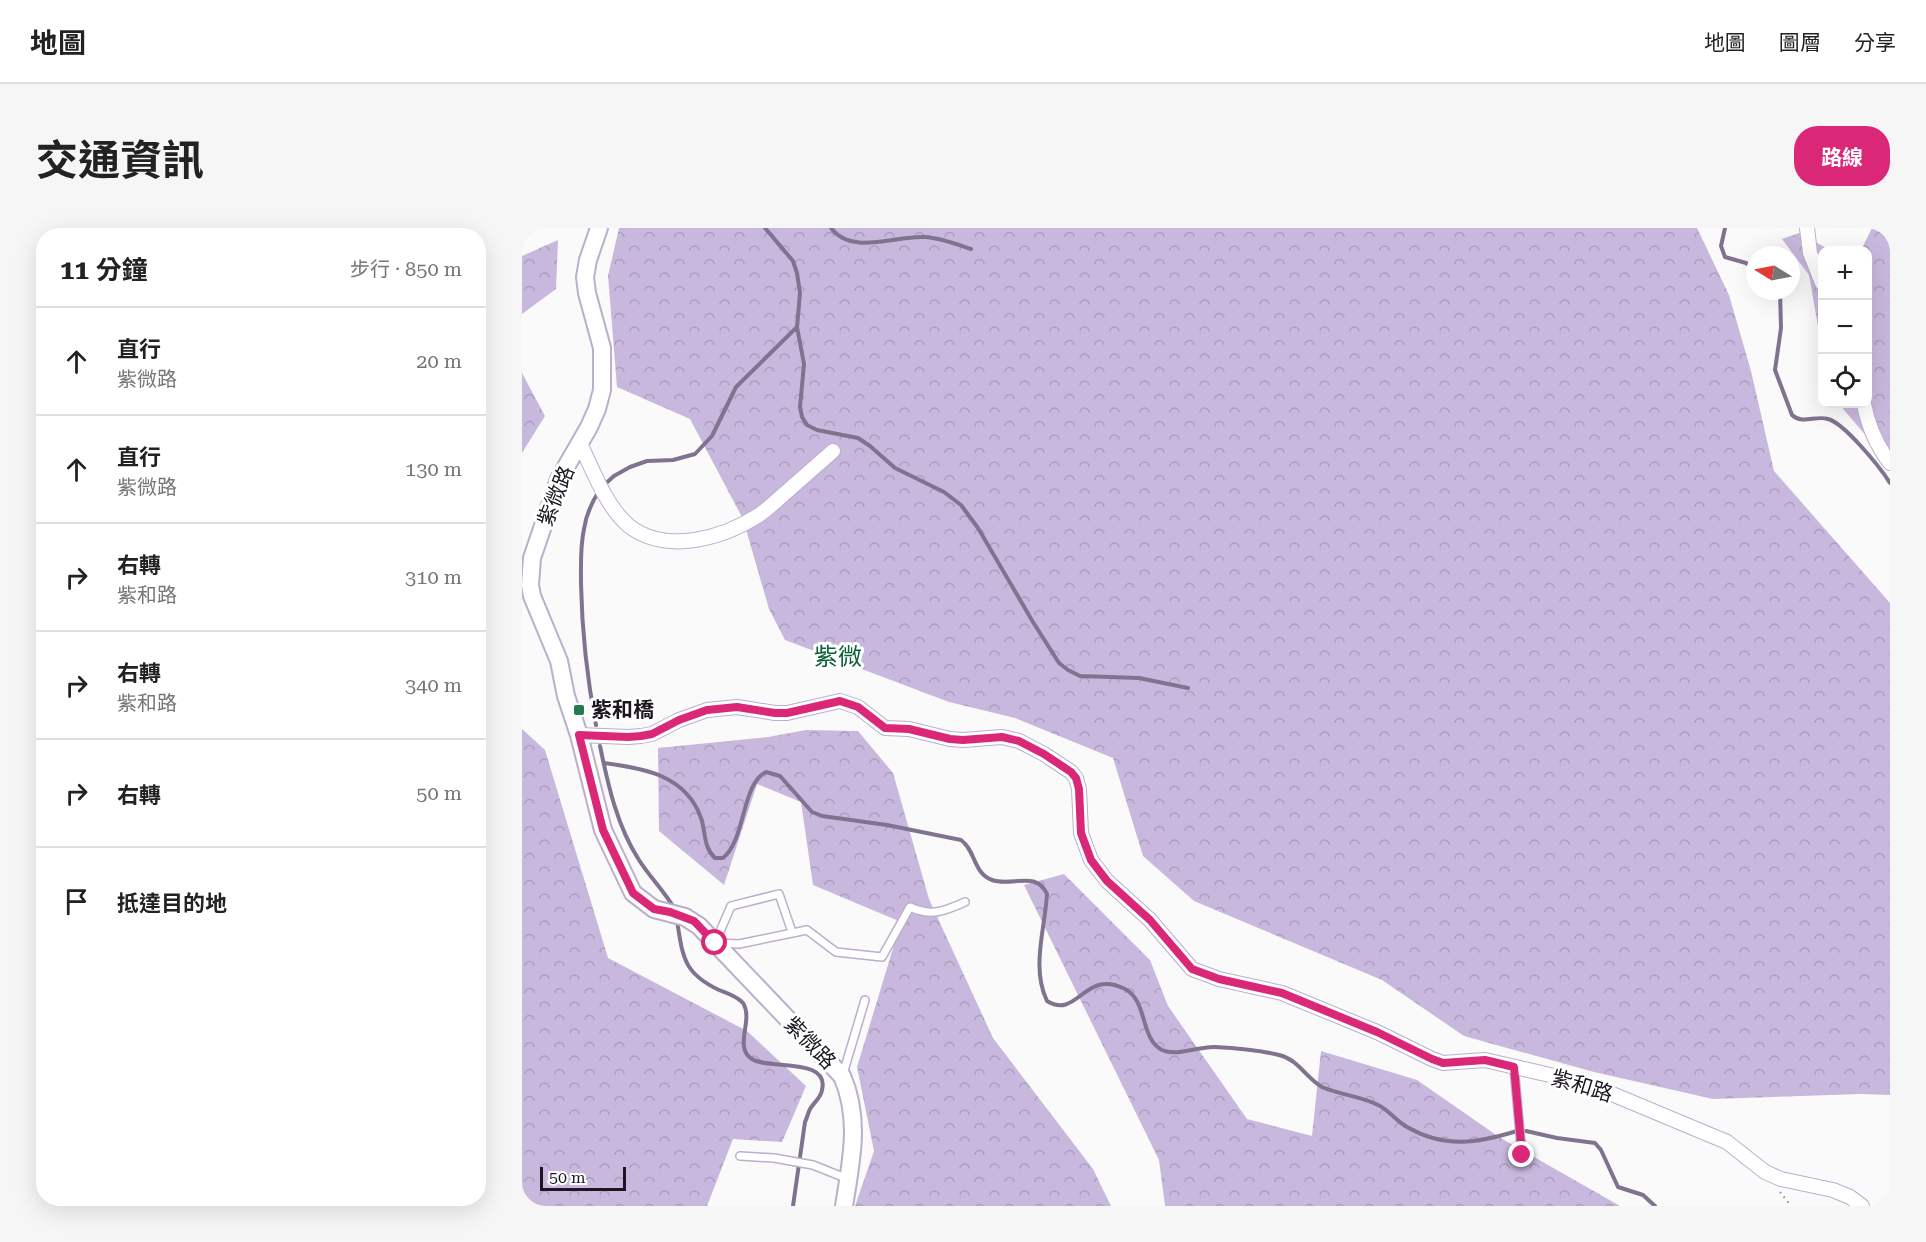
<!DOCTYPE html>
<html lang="zh-TW">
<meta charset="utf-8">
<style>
body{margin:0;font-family:"Roboto Serif","Noto Sans TC",serif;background:#f6f6f6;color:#222}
.controls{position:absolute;right:18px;top:18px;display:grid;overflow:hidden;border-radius:12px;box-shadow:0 6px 24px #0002}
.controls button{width:54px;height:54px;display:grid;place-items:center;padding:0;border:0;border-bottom:2px solid #e0e0e0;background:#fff;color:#222;font:30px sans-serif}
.compass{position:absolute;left:1224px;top:18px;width:54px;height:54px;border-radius:50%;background:#fff;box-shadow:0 6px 24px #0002;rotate:280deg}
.scale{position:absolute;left:18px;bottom:15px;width:86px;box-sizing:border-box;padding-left:6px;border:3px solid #1b1621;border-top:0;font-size:16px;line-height:21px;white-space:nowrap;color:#1b1621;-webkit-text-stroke:4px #fff;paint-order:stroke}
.stop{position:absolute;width:18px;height:18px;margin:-14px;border:4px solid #db2777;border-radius:50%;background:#fff}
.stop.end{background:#db2777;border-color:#fff;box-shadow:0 2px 6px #0008}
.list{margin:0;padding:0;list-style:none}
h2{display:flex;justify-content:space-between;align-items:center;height:78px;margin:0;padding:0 24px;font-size:26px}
h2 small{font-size:20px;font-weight:400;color:#767676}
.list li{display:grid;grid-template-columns:39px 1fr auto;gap:18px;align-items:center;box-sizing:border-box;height:108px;padding:0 24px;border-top:2px solid #e0e0e0}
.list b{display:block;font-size:22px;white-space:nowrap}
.list p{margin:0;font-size:20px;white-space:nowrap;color:#767676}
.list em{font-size:20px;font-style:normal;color:#767676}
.icon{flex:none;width:33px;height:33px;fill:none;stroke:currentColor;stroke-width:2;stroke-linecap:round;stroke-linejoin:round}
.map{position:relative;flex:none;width:1368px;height:978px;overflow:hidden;border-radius:24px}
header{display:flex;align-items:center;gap:36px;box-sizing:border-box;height:84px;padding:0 30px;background:#fff;border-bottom:2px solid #e0e0e0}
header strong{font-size:28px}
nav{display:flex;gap:33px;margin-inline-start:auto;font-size:21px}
.intro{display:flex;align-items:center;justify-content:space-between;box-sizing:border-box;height:144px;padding:0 36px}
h1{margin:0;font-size:42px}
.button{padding:15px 27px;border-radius:24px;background:#db2777;color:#fff;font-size:21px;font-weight:700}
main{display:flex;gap:36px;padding:0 36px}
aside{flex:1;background:#fff;border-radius:24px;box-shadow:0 6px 24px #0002}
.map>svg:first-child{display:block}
.forest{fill:url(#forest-crowns)}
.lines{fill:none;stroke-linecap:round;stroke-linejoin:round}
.stream{stroke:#807390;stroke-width:4}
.service-casing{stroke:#bcaecd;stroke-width:10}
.minor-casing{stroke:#bcaecd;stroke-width:16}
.tertiary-casing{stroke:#bcaecd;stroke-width:20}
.path{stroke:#8d8b90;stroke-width:2;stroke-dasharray:1.5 4.5;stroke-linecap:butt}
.service{stroke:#fff;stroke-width:7}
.minor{stroke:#fff;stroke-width:14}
.tertiary{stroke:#fff;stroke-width:16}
.route{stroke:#db2777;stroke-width:8}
.poi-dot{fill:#267b4e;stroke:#fff;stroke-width:2}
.labels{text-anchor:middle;stroke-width:6;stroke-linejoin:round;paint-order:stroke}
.street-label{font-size:21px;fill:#1b1621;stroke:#fff}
.poi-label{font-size:21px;font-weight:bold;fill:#1b1621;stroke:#fff;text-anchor:start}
.quarter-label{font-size:24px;fill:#0c6038;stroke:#fff}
</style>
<header>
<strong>地圖</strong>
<nav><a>地圖</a><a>圖層</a><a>分享</a></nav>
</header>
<div class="intro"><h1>交通資訊</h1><a class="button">路線</a></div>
<main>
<aside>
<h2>11 分鐘<small>步行 · 850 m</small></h2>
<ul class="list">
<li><svg class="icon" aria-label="ahead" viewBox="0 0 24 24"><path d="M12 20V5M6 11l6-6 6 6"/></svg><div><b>直行</b><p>紫微路</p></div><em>20 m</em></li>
<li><svg class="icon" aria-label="ahead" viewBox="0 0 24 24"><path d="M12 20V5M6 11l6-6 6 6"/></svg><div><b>直行</b><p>紫微路</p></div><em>130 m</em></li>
<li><svg class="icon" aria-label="right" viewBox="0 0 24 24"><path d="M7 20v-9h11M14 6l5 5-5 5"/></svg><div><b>右轉</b><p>紫和路</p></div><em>310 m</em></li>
<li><svg class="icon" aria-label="right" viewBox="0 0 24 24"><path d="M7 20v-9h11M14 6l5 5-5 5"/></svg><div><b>右轉</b><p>紫和路</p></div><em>340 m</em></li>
<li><svg class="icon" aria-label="right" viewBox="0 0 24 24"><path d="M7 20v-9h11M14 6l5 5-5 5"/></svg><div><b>右轉</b></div><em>50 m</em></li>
<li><svg class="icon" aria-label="arrive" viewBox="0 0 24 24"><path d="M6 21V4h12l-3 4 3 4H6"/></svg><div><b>抵達目的地</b></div></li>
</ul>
</aside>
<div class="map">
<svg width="1368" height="978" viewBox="0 0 1368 978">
<defs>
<pattern id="forest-crowns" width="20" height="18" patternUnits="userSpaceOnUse" patternTransform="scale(1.5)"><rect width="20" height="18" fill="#c9b8de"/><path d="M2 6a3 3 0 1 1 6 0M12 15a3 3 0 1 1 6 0" fill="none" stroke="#ac9dbe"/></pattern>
</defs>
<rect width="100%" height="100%" fill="#fafafa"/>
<path class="forest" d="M97,0h1078l32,67 22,76 23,100 116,132v492l-29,-1 -148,5 -119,-27 -130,-36 -82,-56 -188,-79 -51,-45 -30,-98 -98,-40 -66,-16 -164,-62 -16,-31 -26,-90 -53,-100 -73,-32 -9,-111z
M1350,0h18v236l-51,-60h29v-154h-7z
M1277,5l31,17h-8v99l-13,-74 -27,-36z
M36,12l-2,49 -34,25v-58z
M0,145l23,43 -23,37z
M0,501l23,21 63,208 139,73 59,55 -24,56 -49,-3 -26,67h-185z
M284,502l52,1 35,42 36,126 64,139 100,131 18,37h-256l19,-55 -17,-84 44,-145 -88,-37 -12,-83 -44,-18 -33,101 -65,-54 -1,-83 110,-11z
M542,646l86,86 18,46 79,113 65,17 9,-85 96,29 82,57 121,69h-455l-6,-46 -135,-275z"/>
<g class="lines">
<path class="stream" d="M309,0c21,28 65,7 94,9 16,1 31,7 46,12
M1203,0l-4,18 4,11 21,6 9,6
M1258,63l1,37 -6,42 17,45c11,10 23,0 36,4 16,4 52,48 62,64
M275,99l7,37 -4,43 2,10 5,8 10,5 41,8 12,8 25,22 49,24 17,13 17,23 55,94 26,41 9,7 12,6 59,2 49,10
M82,257l10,-9 16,-9 17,-6 26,-1 22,-6 17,-18 24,-49 61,-60 3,-34 -3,-20 -4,-12 -28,-33
M74,497c-9,-47 -14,-93 -15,-141 0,-18 -1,-37 3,-55 2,-14 8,-27 15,-38
M78,518c8,39 17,80 39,114 10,16 25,31 35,48
M82,535c39,5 82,12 97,55 5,14 2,29 14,40h8c23,-19 18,-73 43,-86l14,4 32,36 10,4 65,9 74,15c15,11 12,33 31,40 20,7 44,-10 55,14 -2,35 -16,74 0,107 31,19 37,-33 78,-12 23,12 15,50 37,61 15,7 37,-4 53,-3 21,1 44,3 64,8 19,4 27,23 43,32 18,8 39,9 56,18 11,5 18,16 29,22 38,22 71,16 110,4
M155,693c6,36 6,52 42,69 8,3 18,6 24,13 11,17 -10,44 9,56 17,11 78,-2 70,31 -1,8 -8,12 -12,19 -2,4 -3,9 -5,13l-12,84
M1004,903l31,7 38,5 6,7 17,37 25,8 12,11"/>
<defs>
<path id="service" d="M270,704l-13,-38 -48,12 -16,37 24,1 68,-14 29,22 46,5 28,-50c21,10 35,4 55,-5
M992,839l8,88
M321,846l22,-74
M218,928l34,2 39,7 35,14"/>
<path id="minor" d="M1285,0l3,25 12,30
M1342,176c4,21 13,42 26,59
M58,215c12,26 27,65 49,83 38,29 94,12 130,-11 9,-6 17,-14 25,-21 16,-14 32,-28 49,-43
M57,507l49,2 13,-1 11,-2 27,-14 28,-10 30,-3 38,6h12l53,-12 18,6 27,21 24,1 41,10 13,1 39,-3 17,4 25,13 27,18 5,6 3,11 2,44 10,27 16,21 43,39 42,49 27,10 63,14 95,39 55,27 11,4 42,-3 82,19 33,10 127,53 38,30 16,7 52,11 17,7 12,9"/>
<path id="tertiary" d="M77,0l-11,32 -3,17 2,16 15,55v42l-5,19 -8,18 -30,52 -27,79 -2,27 2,11 27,65 7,35 13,39 24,95 30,63 21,16 31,8 14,9 143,150c19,43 9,86 2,130"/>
</defs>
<use href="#service" class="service-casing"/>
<use href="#minor" class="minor-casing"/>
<use href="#tertiary" class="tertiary-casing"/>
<path class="path" d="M1258,964l11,14"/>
<use href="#service" class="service"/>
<use href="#minor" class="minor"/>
<use href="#tertiary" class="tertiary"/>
</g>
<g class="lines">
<path class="route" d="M193,715l-21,-22 -24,-9 -16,-3 -21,-16 -30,-63 -24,-95 49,2 13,-1 11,-2 27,-14 28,-10 30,-3 38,6h12l53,-12 18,6 27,21 24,1 41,10 13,1 39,-3 17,4 25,13 27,18 5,6 3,11 2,44 10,27 16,21 43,39 42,49 27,10 63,14 95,39 55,27 11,4 42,-3 29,7 8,88"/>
</g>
<rect class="poi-dot" x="51" y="476" width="12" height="12" rx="3"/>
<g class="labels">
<g class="street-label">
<text transform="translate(34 268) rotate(-68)" y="7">紫微路</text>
<text transform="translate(288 815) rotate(46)" y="7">紫微路</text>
<text transform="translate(1060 858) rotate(17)" y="7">紫和路</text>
</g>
<g class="poi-label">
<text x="69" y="489">紫和橋</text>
</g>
<g class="quarter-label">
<text x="316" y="437">紫微</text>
</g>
</g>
</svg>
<div class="controls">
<button>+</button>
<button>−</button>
<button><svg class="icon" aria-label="locate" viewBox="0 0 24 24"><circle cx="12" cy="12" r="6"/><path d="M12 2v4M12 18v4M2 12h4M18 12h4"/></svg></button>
</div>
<svg class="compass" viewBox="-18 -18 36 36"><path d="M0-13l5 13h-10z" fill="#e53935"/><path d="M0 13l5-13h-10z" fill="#767676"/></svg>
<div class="scale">50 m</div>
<div class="stop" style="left:193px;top:715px"></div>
<div class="stop end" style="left:1000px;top:927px"></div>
</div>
</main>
